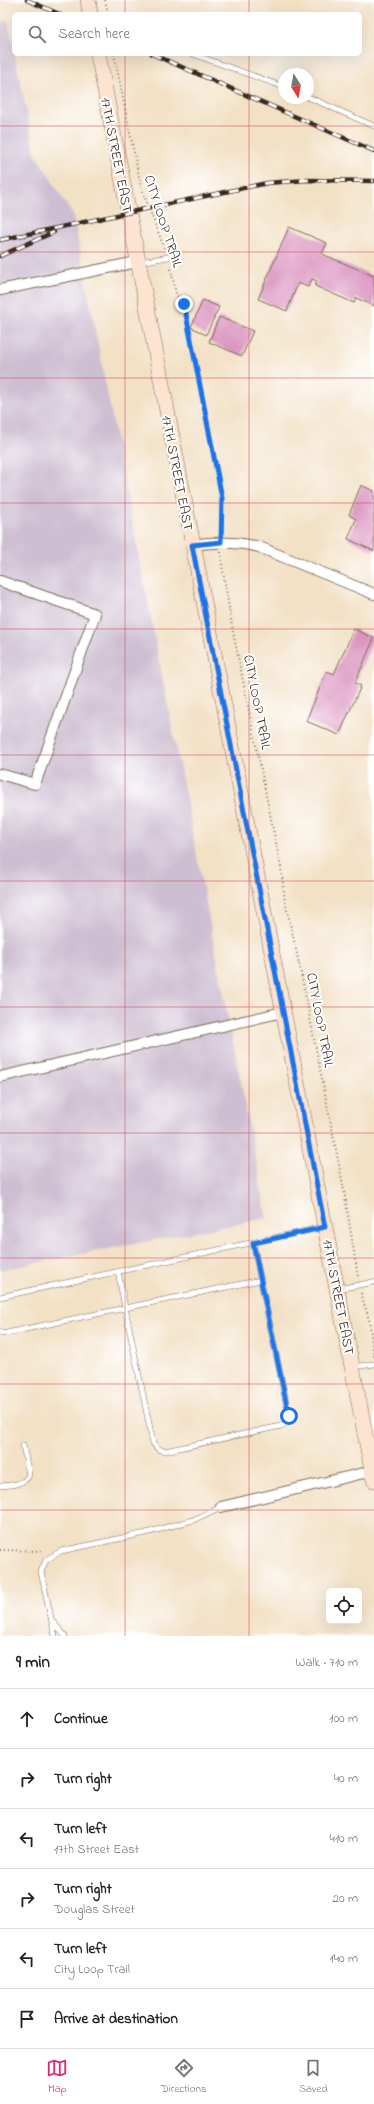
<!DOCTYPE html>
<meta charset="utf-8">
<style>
body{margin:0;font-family:"Indie Flower",sans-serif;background:#f6f6f6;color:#222}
.controls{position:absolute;right:12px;bottom:12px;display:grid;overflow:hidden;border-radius:6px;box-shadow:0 4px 16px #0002}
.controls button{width:36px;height:36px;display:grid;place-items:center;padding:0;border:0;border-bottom:1px solid #e0e0e0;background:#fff;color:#222;font:20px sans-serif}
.compass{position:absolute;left:278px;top:68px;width:36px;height:36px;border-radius:50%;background:#fff;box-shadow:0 4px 16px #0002;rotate:169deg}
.stop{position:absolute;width:12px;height:12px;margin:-9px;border:3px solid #1a73e8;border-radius:50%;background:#fff}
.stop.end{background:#1a73e8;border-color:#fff;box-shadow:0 1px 4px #0008}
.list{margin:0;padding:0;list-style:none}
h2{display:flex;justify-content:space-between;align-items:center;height:52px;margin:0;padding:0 16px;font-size:17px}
h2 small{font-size:13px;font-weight:400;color:#767676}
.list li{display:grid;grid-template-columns:26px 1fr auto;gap:12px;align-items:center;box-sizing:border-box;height:60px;padding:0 16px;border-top:1px solid #e0e0e0}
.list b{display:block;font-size:15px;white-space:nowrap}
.list p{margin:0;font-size:13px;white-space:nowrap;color:#767676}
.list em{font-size:13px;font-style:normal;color:#767676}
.icon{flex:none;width:22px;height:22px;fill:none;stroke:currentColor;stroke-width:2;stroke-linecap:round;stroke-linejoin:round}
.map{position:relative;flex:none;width:374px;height:1636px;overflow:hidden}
.search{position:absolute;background:#fff;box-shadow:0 4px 16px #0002;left:12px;right:12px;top:12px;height:44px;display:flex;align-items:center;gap:10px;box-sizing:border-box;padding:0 14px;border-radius:6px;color:#767676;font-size:15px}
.sheet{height:412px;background:#fff}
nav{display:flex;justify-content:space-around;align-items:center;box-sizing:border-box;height:56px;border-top:1px solid #e0e0e0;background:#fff;font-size:11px;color:#767676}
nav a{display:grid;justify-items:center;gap:2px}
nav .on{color:#db2777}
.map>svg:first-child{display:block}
.industrial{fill:#cebed1}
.building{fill:#da92bf}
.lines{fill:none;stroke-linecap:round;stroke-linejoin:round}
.service-casing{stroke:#7b6a59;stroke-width:6}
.minor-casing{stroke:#7b6a59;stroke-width:12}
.secondary-casing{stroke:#7b6a59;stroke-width:16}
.path{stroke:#7b6a59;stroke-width:2;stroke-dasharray:1 3;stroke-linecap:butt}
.service{stroke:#fff;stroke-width:5}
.minor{stroke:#fff;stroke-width:10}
.secondary{stroke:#fde4d1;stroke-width:15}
.rail-casing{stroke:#3b2a1e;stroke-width:4.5}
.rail{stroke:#fff;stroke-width:3;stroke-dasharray:9;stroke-linecap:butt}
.route{stroke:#1a73e8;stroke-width:5}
.grid{fill:none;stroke:#d1495b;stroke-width:1;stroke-opacity:0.55}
.labels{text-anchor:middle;stroke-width:4;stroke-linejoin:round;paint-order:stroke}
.street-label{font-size:14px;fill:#3b2a1e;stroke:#fff}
</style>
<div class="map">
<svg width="374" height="1636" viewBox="0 0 374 1636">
<rect width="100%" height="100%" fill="#fff"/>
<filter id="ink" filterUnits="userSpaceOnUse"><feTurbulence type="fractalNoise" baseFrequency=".025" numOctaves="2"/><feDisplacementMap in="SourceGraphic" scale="8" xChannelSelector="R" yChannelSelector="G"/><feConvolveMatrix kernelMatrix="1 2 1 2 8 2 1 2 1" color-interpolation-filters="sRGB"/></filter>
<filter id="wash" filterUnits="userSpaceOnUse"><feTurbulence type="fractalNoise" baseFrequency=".012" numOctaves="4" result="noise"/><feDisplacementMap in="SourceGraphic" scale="16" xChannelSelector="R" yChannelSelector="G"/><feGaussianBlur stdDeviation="0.9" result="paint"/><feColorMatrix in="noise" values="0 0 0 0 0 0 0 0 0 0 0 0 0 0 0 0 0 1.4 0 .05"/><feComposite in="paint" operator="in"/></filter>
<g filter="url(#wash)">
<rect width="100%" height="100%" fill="#f3e1c6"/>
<path class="industrial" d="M8,21l27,132 38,62 194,1003 -267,52v-1248z"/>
<g id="blocks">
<path class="building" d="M289,227l38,16 -5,11 52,22v30l-18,-8 -2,5 -39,-17 2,-5 -5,-2 -4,8 -10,-4 -11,28 -29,-12z
M203,300l16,7 -13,28 -15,-8z
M219,317l34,14 -11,25 -33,-14z
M361,485l13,6v60l-26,-12 8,-20 -7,-4z
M354,629l20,9 -19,45 6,3 -22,49 -33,-14 21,-50 7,3z"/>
</g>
</g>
<g filter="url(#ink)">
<use href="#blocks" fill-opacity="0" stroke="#7b6a59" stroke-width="1"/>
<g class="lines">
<defs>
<path id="service" d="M193,54l91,33
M308,97l66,29
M140,262l28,-5
M253,1243l36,173 -3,7 -5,3 -116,25 -7,-2 -5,-6 -28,-135 136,-28
M338,1289l36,-7
M0,1297l324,-70
M0,1332l2,2 123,-26 -7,-37
M353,1367l21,-3
M0,1486c10,-1 24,-1 29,-11l-6,-30
M52,1621l13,15
M55,1636l-14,-64 5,-12 15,-9 85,-18 47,-13 28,-13"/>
<path id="minor" d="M0,290l137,-28
M192,545c23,-3 44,-4 67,2l115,47
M0,581l95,33 -60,170 -35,-10
M0,1077l283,-65
M221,1507l151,-36"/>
<path id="secondary" d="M88,0l2,14
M98,54l276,1426"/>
</defs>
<use href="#service" class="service-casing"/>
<use href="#minor" class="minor-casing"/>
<use href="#secondary" class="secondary-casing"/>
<path class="path" d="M105,0l3,14
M114,54l27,133 24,63
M170,265l6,29 8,11 38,193 -1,34
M221,552l1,13 11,67 48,236 4,33 14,62 45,227 14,87
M361,1293l8,27 5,37
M0,1550l44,1"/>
<use href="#service" class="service"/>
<use href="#minor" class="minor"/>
<use href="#secondary" class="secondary"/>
<defs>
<path id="rail" d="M27,0l32,14
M152,54l222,97
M0,240l267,-57 40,-3 67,1
M0,256l54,-24"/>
</defs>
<use href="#rail" class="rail-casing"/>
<use href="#rail" class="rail"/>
</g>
</g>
<g class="lines" filter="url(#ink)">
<path class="route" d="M184,304l38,194 -1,44 -29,3 133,682 -72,16 36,173"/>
</g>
<path class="grid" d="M125,0v14M249,0v14M125,54v1582M249,54v1582M0,126h374M0,252h374M0,378h374M0,503h374M0,629h374M0,755h374M0,881h374M0,1007h374M0,1133h374M0,1258h374M0,1384h374M0,1510h374"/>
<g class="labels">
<g class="street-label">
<text transform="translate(117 155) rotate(79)" y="5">17TH STREET EAST</text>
<text transform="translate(164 221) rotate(72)" y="5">CITY LOOP TRAIL</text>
<text transform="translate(178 473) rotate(79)" y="5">17TH STREET EAST</text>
<text transform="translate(258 702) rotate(79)" y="5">CITY LOOP TRAIL</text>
<text transform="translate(321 1020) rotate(79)" y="5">CITY LOOP TRAIL</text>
<text transform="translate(339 1297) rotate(79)" y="5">17TH STREET EAST</text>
</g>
</g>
</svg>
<div class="controls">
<button><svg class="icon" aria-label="locate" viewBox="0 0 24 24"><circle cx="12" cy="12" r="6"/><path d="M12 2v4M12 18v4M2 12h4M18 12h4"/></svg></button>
</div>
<svg class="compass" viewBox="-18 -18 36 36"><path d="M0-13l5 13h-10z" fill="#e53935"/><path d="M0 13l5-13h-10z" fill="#767676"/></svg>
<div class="stop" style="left:289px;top:1416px"></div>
<div class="stop end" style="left:184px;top:304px"></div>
<div class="search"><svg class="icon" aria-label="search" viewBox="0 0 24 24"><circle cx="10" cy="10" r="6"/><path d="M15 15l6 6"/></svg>Search here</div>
</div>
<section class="sheet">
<h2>9 min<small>Walk · 710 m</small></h2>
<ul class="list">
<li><svg class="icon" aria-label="ahead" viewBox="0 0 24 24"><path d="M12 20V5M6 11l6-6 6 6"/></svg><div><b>Continue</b></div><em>100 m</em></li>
<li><svg class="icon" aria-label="right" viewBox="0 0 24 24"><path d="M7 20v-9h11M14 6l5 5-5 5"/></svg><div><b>Turn right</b></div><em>40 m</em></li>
<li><svg class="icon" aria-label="left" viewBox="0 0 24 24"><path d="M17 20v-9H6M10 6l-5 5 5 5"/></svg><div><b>Turn left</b><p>17th Street East</p></div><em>410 m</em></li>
<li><svg class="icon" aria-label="right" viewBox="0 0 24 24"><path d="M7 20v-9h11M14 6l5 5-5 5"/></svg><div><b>Turn right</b><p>Douglas Street</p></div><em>20 m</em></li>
<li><svg class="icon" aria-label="left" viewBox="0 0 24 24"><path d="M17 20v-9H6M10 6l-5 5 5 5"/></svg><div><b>Turn left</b><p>City Loop Trail</p></div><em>140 m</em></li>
<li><svg class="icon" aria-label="arrive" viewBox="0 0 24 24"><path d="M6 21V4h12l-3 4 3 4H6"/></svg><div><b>Arrive at destination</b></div></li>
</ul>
</section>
<nav>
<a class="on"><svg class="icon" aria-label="map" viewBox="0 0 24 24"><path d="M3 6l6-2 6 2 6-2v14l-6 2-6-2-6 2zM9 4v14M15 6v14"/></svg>Map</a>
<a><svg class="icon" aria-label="directions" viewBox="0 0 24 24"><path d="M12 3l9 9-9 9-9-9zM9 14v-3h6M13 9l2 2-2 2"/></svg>Directions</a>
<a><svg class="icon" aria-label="saved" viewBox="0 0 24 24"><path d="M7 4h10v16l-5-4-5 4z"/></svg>Saved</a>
</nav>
